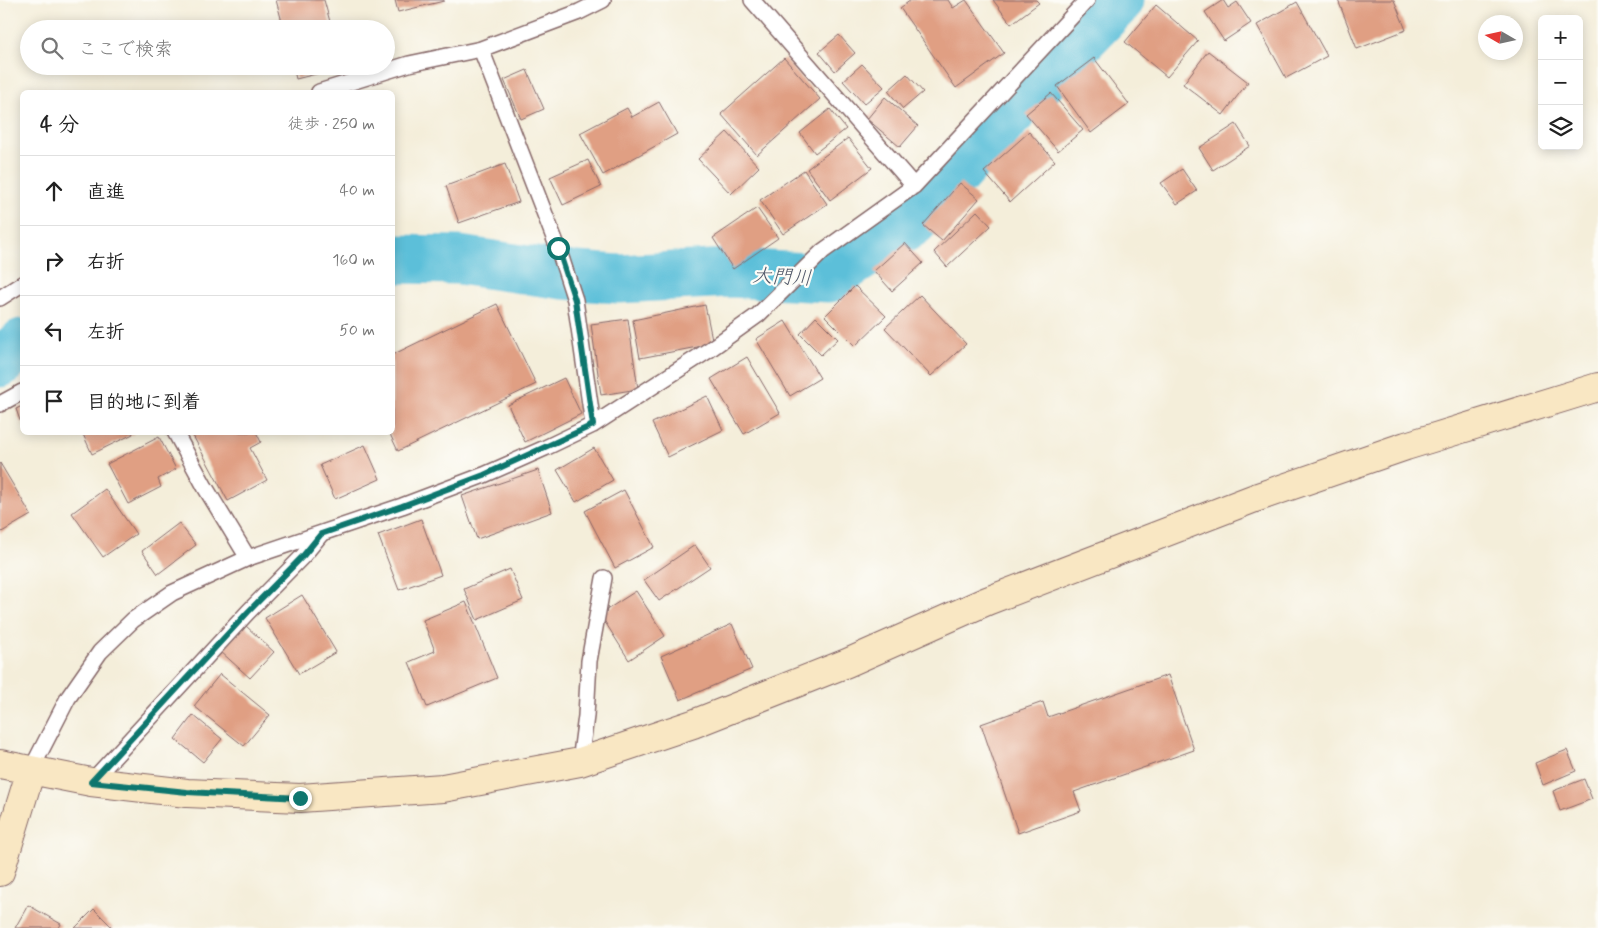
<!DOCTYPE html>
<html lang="ja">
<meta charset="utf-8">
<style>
body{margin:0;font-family:Mynerve,"Klee One",sans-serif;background:#f2f2f2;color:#222}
.controls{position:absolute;right:15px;top:15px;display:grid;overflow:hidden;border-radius:8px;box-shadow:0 2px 12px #0003}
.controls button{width:45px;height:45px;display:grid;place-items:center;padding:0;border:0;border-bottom:1px solid #e0e0e0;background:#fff;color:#222;font:25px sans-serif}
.compass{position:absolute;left:1478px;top:15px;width:45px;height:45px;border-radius:50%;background:#fff;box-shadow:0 2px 12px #0003;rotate:279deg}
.stop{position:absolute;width:15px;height:15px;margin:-11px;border:4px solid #0f766e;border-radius:50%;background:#fff}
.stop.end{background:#0f766e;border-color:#fff;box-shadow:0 1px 5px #0008}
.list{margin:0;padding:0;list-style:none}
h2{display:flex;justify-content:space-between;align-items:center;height:65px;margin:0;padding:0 20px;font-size:21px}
h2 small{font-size:16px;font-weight:400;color:#767676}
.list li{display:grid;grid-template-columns:32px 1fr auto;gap:15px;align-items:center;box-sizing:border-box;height:70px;padding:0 20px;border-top:1px solid #e0e0e0}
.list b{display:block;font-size:19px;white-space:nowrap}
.list em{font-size:16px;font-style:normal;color:#767676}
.icon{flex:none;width:28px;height:28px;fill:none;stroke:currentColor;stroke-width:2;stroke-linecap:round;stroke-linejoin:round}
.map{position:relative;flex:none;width:1598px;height:928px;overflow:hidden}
.search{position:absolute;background:#fff;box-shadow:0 2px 12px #0003;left:20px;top:20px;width:375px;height:55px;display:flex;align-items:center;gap:12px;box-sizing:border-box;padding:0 18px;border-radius:28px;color:#767676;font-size:19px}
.panel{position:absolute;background:#fff;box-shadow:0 2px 12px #0003;left:20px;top:90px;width:375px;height:345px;border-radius:8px}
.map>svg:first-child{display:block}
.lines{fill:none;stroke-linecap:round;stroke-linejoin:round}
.river{stroke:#5bbfd9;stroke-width:49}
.building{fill:#e09f83}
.lane-casing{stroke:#866768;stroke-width:18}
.secondary-casing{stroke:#866768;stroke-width:30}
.lane{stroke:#fff;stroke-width:15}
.secondary{stroke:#f9e7c3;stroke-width:28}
.route{stroke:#0f766e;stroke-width:6}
.labels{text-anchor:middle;stroke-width:4.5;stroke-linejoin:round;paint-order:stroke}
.water-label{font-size:20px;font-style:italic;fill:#505768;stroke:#fdfcf7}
</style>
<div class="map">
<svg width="1598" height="928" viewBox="0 0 1598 928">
<rect width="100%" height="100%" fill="#fdfcf7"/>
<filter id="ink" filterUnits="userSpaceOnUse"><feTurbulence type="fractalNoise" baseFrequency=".02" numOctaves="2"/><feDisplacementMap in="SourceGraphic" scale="10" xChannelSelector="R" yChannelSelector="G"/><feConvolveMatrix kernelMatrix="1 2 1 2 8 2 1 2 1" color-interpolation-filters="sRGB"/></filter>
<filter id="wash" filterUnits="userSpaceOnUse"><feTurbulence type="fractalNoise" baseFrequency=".0096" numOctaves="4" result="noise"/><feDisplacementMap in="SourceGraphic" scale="20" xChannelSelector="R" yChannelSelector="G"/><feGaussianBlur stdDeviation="1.12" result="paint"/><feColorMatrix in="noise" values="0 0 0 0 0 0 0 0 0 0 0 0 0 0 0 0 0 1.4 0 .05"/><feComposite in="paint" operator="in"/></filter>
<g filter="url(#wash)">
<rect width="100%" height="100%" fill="#f4eeda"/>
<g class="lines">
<path class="river" d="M392,259l67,1 104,15 56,4 111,-6 99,5 84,-56 92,-103 115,-119
M0,363l22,-20"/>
</g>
<g id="blocks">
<path class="building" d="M276,0h48l8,29h-48z
M395,0h49v1l-46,11z
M911,0h37l5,8 13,-8 38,53 -48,35 -56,-80z
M993,0h43l3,3 -28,21z
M1223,0l5,8 9,-6 14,21 -27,18 -19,-29z
M1338,0h56l12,30 -49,19z
M1297,2l30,54 -41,22 -29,-53z
M1156,5l42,36 -31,36 -42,-35z
M839,35l16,18 -20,18 -16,-19z
M1208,51l40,31 -25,33 -40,-31z
M784,58l36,41 -63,56 -36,-41z
M1094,58l35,46 -38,29 -34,-47z
M862,64l22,23 -20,17 -21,-23z
M293,66h51v1l-48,12z
M527,70l17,39 -23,10 -17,-39z
M907,74l16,18 -20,17 -15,-18z
M1051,93l32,37 -25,21 -32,-37z
M885,97l33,29 -18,21 -33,-28z
M659,102l18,32 -74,41 -23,-42 47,-25 5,9z
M830,109l16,20 -31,24 -15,-20z
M1236,124l14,22 -37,24 -14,-22z
M727,132l32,35 -28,27 -33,-35z
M1029,132l26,29 -45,41 -26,-30z
M848,138l24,30 -42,32 -23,-31z
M588,160l13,27 -38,18 -13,-28z
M505,164l14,38 -60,21 -13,-37z
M1182,169l15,22 -20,13 -16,-21z
M804,170l23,34 -44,30 -23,-34z
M960,183l19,16 -37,42 -19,-16z
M757,208l21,30 -45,31 -20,-31z
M977,211l14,15 -44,41 -13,-15z
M905,243l18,20 -31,28 -18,-20z
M855,286l31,30 -31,30 -30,-30z
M920,295l46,49 -35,32 -46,-48z
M497,304l39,80 -138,67 -9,-19h3v-77z
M705,305l8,39 -73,14 -7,-38z
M816,317l22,22 -17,16 -21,-21z
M628,319l10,70 -37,6 -10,-71z
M785,321l35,57 -30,18 -34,-57z
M747,357l33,56 -36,21 -33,-55z
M564,378l17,36 -56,28 -17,-37z
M707,396l16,34 -55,27 -16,-34z
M22,406v20l-6,-17z
M82,432h50l1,2 -41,20z
M191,432h65l5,10 -11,6 17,32 -39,21z
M159,437l17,32 -18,10 3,8 -33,17 -21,-40z
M365,445l15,34 -45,20 -15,-34z
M594,448l19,32 -37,22 -19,-32z
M0,463l31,52 -31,18z
M538,470l14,42 -75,27 -15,-43z
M105,489l31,45 -33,23 -31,-44z
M624,490l30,57 -39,21 -30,-57z
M421,519l20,56 -42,15 -21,-55z
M179,523l17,22 -38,29 -16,-23z
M695,545l15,22 -51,34 -15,-21z
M510,569l13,31 -46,20 -13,-31z
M636,591l29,45 -36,24 -29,-46z
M302,595l34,57 -37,22 -34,-56z
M466,602l31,76 -70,29 -18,-45 26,-11 -12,-31z
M732,624l20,45 -72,31 -19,-44z
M245,625l29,27 -24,26 -30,-27z
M220,674l50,41 -26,31 -50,-40z
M1168,675l26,75 -120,42 7,19 -63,22 -37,-109 62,-22 5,15z
M193,715l29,24 -19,23 -28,-23z
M1567,750l9,21 -33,14 -8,-22z
M1584,779l8,20 -32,12 -7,-20z
M28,905l33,19 -2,4h-44z
M94,909l19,19h-38z"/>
</g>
</g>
<g filter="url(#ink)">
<use href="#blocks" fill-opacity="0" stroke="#866768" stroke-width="1"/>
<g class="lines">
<defs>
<path id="lane" d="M752,0l162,186
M481,49l77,199 17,52 18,125
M319,92l90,-28 72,-15 98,-37 24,-12
M0,298l22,-14
M0,404l22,-12
M175,432l30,55 43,71
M580,762l6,-46 3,-55 15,-83
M31,770l37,-72 32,-46 33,-32 39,-27 76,-35 154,-52 82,-31 61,-27 48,-23 116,-75 49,-35 65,-64 91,-65 173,-186
M91,782l157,-170 55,-56 18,-22"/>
<path id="secondary" d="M0,764l91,18 96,11 113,5 143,-10 137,-26 113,-38 154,-61 140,-62 268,-103 151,-52 192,-59
M0,872l31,-102"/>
</defs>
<use href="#lane" class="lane-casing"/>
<use href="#secondary" class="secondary-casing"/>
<use href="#lane" class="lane"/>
<use href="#secondary" class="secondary"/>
</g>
</g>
<g class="lines" filter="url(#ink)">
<path class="route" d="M300,798l-113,-6 -96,-10 157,-170 55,-56 18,-22 81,-28 82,-31 109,-50 -18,-125 -17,-52"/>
</g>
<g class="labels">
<g class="water-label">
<text transform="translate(782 276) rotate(3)" y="7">大門川</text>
</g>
</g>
</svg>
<div class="controls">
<button>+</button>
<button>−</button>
<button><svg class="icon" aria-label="layers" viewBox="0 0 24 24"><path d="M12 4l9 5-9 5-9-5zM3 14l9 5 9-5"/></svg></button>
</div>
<svg class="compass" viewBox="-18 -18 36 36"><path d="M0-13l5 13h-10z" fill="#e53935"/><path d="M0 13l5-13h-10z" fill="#767676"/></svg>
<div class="stop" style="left:558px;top:248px"></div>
<div class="stop end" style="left:300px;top:798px"></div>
<div class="search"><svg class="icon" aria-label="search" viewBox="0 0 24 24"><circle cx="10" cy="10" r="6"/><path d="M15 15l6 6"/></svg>ここで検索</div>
<section class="panel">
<h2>4 分<small>徒歩 · 250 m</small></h2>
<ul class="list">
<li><svg class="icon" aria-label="ahead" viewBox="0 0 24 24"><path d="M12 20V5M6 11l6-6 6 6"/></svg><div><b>直進</b></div><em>40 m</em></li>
<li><svg class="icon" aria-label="right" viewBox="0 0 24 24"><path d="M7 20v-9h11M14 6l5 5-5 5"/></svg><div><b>右折</b></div><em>160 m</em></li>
<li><svg class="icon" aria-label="left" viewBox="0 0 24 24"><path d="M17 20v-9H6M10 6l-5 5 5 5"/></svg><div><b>左折</b></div><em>50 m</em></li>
<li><svg class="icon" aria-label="arrive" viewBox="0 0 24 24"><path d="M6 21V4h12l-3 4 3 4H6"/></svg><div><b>目的地に到着</b></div></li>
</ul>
</section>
</div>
